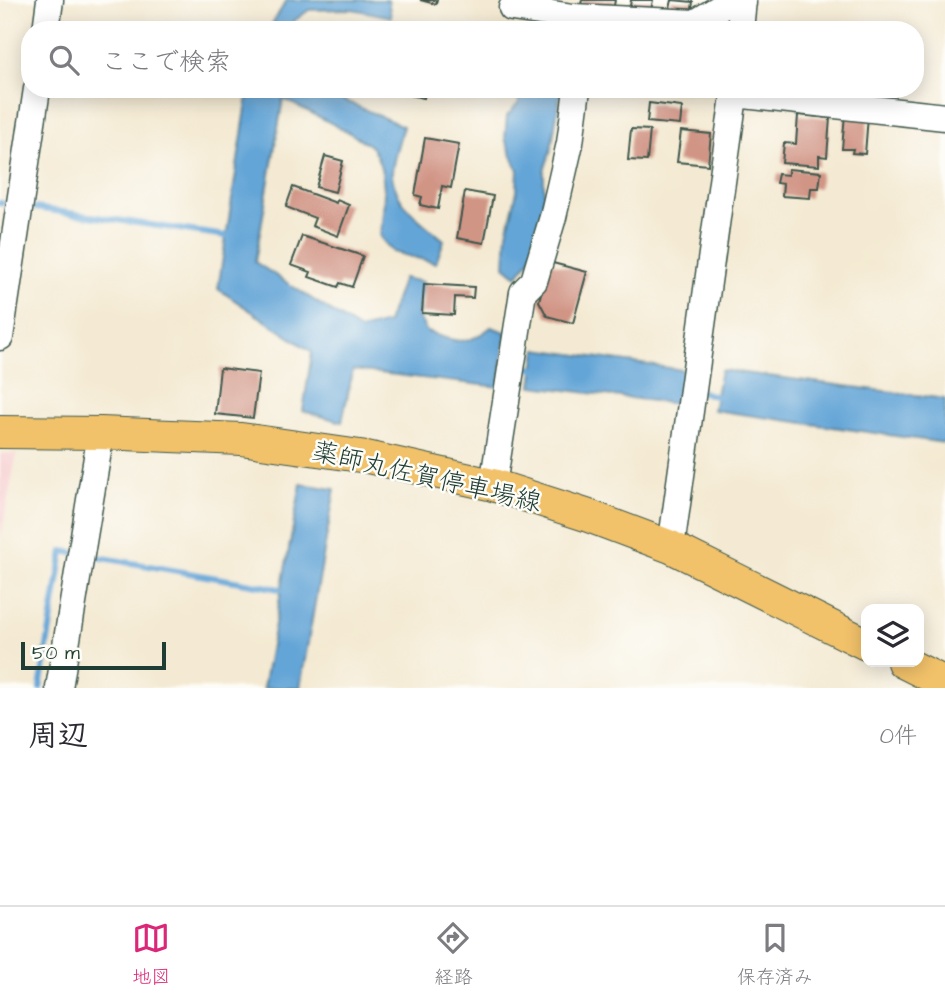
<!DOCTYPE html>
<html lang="ja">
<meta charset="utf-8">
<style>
body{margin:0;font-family:"Architects Daughter","Klee One",sans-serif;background:#f2f2f3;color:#2b2b33}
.controls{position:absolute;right:21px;bottom:21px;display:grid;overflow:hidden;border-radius:14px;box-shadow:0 4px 18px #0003}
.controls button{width:63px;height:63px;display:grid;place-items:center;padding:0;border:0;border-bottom:2px solid #e1e1e2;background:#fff;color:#2b2b33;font:35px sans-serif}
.scale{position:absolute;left:21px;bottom:18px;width:145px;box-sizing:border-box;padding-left:7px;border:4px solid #1f3d34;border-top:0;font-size:19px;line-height:24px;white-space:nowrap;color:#1f3d34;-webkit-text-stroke:5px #fdfcf7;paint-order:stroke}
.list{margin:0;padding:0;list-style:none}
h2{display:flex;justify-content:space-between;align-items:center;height:91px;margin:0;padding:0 28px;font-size:30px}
h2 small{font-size:23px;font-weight:400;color:#7c7c81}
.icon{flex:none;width:38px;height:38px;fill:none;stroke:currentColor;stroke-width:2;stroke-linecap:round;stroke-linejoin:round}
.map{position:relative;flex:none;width:945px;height:688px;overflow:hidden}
.search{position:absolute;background:#fff;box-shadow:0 4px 18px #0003;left:21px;right:21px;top:21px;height:77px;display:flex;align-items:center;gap:18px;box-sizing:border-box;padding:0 24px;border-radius:28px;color:#7c7c81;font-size:26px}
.sheet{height:217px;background:#fff}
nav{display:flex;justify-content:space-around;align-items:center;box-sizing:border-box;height:98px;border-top:2px solid #e1e1e2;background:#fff;font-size:19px;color:#7c7c81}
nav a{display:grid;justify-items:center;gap:4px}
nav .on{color:#db2777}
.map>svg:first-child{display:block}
.built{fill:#f7cfd1}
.water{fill:#63a5d7;stroke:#417186;stroke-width:2}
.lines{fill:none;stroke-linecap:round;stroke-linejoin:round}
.stream{stroke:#63a5d7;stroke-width:6}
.building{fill:#d19586}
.minor-casing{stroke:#3f574c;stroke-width:29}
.major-casing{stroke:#3f574c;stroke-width:34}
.minor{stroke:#fff;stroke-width:26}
.major{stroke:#f2c26a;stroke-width:32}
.labels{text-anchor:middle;stroke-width:5;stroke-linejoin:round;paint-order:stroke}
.street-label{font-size:26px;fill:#1f3d34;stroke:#fdfcf7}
</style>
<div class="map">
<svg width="945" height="688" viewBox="0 0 945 688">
<rect width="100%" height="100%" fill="#fdfcf7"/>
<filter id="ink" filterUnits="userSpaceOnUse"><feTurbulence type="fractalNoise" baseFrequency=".0143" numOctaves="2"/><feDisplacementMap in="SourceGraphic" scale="14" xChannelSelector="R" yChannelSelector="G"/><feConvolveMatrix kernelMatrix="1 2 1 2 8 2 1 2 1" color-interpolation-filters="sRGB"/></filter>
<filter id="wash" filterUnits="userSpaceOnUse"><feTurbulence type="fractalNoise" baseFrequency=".00686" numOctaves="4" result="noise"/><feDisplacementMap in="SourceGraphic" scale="28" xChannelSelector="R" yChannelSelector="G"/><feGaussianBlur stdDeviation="1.57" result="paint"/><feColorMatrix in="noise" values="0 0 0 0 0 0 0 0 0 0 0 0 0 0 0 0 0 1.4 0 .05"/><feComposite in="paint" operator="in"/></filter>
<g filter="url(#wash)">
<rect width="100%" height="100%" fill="#f4ead3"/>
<path class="built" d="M17,453l-17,87v-86z"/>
<path class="water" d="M287,0h101l3,17 -39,-8 -43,1 -15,11 -1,9h-25z
M249,89h69l85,37c-3,13 -12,38 -11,50 4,29 31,47 52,64l-8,23 -43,-11 -13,-15c4,-27 9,-65 -8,-89 -5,-8 -75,-42 -89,-49l-28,163 105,68 27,-7 16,-45 20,4 -5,34 9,16c28,9 39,16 64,-5l15,5 -7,55 -146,-17 -11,52 -39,-11 9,-59 -94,-63z
M517,89h44l-10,61 -7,21v23l-3,27 -11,39 -13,16 -12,-10 2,-33 10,-42 1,-21 -13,-31 2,-23 12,-13z
M537,349l154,22 -6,34 -153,-19z
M721,370l224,29v44l-232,-33z
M301,484l34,5 -35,199h-37z"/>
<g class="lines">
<path class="stream" d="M0,203h2
M35,208l191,28
M518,365l16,4
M700,391l17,6
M92,556l188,33
M40,688l23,-137 11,2"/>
</g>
<g id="blocks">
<path class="building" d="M420,0h17l-1,4z
M582,0h33l-2,11 -32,-7z
M631,0h22l-2,10 -21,-4z
M672,0l21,2 -3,19 -22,-4z
M396,89h30l-2,9 -29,-6z
M649,103l33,4 -2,18 -33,-3z
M845,114l23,2 -3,38 -13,-1 1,-4h-11z
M798,115l32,3 -3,39 -8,-1v10l-37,-3 2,-20 12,1z
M631,129l19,1 -3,31 -19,-1z
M681,131l30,3 -3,31 -31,-3z
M425,138l34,6 -8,44 -9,-2 -4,23 -18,-4 2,-8 -7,-2z
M325,156l18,5 -8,31 -19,-5z
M788,169l33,3 -2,16h-8l-1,10 -28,-2 1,-12 -7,-1 2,-9 10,1z
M293,187l43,16 1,-3 12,5 -11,31 -26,-10 3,-8 -29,-11z
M465,191l28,5 -9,47 -27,-5z
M302,236l61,20 -11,31 -12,-4 -2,4 -29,-10 2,-5 -20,-7z
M549,262l38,10 -14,51 -26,-7 -8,-15z
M424,284l50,3 -1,11 -18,-1 -1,18 -32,-2z
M220,368l39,5 -6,45 -38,-4z"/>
</g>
</g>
<g filter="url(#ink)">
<use href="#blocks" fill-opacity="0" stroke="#3f574c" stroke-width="2"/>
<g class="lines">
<defs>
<path id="minor" d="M512,8l61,9 122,6 31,-19 17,-1
M46,30l4,-30
M740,30l3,-30
M735,94l210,23
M0,337l37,-248
M493,485l30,-193 11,-11 19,-64 17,-74 7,-54
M671,547l64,-458
M59,688l42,-255"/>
<path id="major" d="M0,432l101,1 140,6 126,18 126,28 93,30 85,32 195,97
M903,662l42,21"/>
</defs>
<use href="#minor" class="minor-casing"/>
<use href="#major" class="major-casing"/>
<use href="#minor" class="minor"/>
<use href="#major" class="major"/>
</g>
</g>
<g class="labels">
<g class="street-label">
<text transform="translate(427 476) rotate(13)" y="9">薬師丸佐賀停車場線</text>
</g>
</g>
</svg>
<div class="controls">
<button><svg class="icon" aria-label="layers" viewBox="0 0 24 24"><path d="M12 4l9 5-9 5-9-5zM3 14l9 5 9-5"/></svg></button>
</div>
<div class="scale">50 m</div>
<div class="search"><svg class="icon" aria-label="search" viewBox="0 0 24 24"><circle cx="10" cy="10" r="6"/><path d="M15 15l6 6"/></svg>ここで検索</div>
</div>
<section class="sheet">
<h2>周辺<small>0件</small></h2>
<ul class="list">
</ul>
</section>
<nav>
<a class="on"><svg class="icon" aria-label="map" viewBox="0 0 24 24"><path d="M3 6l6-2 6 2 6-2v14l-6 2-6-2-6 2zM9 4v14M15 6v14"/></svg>地図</a>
<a><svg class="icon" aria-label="directions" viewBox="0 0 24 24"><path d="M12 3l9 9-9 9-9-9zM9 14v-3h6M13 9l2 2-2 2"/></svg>経路</a>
<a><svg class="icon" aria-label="saved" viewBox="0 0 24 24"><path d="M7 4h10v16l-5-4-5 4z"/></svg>保存済み</a>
</nav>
